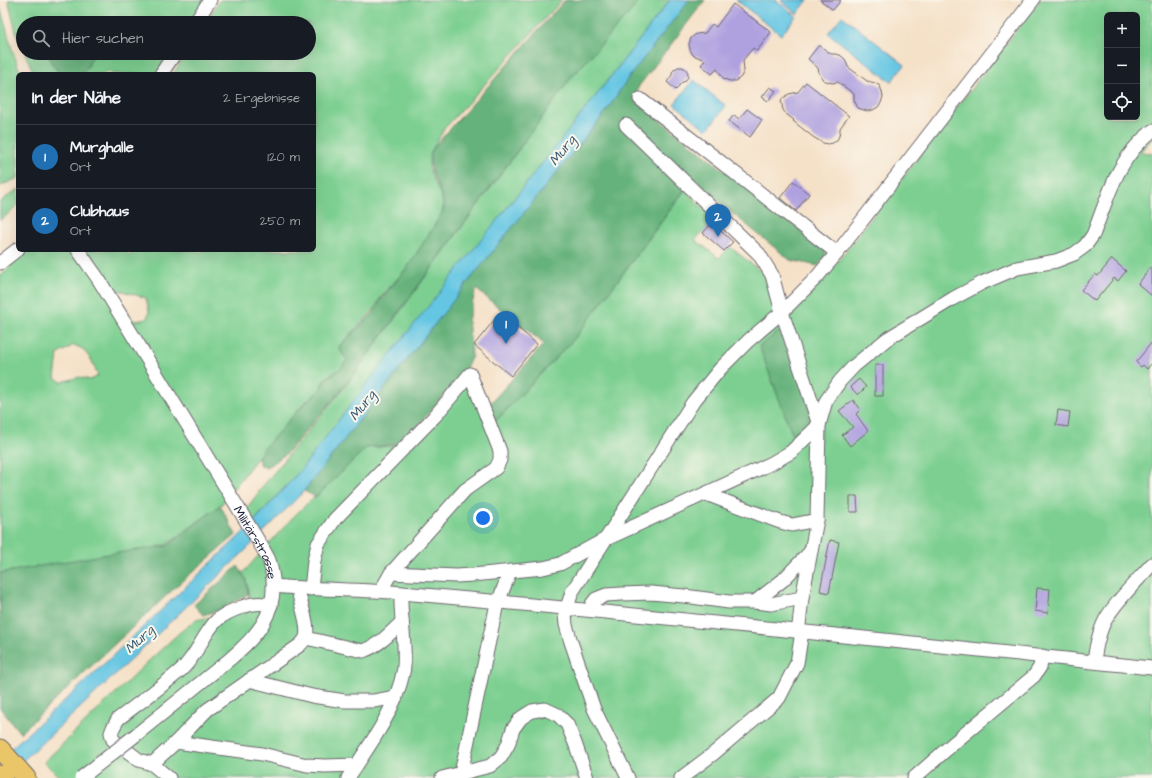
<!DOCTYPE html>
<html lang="de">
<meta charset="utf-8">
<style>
body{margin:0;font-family:"Architects Daughter",sans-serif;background:#20242c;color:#f1f3f6}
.controls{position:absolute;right:12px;top:12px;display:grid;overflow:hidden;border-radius:6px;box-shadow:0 4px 16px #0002}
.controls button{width:36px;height:36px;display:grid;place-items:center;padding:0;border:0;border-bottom:1px solid #363941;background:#171b24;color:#f1f3f6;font:20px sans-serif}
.you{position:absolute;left:483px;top:518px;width:14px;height:14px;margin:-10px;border:3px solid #fff;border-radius:50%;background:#1a73e8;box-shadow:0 0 0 6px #1a73e833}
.badge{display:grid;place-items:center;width:26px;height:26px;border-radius:50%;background:#1f6fb2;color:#fff;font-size:13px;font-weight:700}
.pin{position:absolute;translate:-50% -33px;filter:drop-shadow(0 1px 2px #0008)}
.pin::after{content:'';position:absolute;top:21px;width:14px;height:12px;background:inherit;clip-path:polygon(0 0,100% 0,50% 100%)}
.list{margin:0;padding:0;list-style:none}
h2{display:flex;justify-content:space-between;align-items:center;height:52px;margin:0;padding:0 16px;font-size:17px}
h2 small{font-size:13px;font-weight:400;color:#9ea1a6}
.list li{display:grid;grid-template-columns:26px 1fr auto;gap:12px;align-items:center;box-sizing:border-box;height:64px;padding:0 16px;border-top:1px solid #363941}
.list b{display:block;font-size:15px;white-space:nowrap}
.list p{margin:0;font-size:13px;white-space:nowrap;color:#9ea1a6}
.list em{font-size:13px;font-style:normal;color:#9ea1a6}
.icon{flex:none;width:22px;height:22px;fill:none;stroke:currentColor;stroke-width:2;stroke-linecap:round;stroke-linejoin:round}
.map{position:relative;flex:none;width:1152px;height:778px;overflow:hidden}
.search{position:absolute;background:#171b24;box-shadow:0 4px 16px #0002;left:16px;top:16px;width:300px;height:44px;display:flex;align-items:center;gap:10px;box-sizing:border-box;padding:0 14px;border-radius:22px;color:#9ea1a6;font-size:15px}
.panel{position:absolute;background:#171b24;box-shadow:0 4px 16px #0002;left:16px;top:72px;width:300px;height:180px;border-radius:6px}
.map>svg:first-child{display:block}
.green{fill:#7dcf91;stroke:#507866;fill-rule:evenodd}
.forest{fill:#66b27b;stroke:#446a5b}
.water{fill:#65c6e3;stroke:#44748f}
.building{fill:#afa0df}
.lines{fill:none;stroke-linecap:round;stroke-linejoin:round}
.minor-casing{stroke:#6c656c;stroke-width:15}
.highway-casing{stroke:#6c656c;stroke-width:21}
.minor{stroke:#fff;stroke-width:13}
.highway{stroke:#eac669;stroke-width:19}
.minor-bridge-casing{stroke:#6c656c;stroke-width:15;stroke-linecap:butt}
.minor-bridge{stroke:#fff;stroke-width:13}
.labels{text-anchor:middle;stroke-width:4;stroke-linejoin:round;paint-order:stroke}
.street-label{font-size:13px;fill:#22223b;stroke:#fbf7ec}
.water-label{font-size:14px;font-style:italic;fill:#395b76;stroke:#fbf7ec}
</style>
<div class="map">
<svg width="1152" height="778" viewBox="0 0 1152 778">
<rect width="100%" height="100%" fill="#fbf7ec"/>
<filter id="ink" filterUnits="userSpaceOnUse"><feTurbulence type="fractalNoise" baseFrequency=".025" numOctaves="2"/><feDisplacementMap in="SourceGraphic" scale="8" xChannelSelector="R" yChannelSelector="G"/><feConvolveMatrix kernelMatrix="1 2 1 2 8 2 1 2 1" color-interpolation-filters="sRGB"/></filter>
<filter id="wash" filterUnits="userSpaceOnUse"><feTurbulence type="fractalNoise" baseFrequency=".012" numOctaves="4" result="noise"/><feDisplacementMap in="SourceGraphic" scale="16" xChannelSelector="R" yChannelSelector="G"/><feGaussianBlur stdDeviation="0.9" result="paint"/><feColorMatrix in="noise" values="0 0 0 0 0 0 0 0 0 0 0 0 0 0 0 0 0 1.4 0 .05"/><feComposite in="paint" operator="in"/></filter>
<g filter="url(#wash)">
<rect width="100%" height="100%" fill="#f5e1c8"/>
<path class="green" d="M8,0h197l-15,23h-101l-1,-3 -5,3h-60v26l-6,-13z
M220,0h342l-118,129c-5,10 -14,21 -15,32 -1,18 17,33 14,52l-35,54 -27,30 -8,14 -33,34 -1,4 8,11 -5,8 -18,11 -4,12 -16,12 -40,46 -43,56 -55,40 -166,38v-307l28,-26h95l7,5 5,-5h59l5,3 3,-3h112v-176h-141l13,-21h123v-30h-104zM119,290l27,8 3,13 -2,8 -13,2 -15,-23zM74,345l9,4 9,12 6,15 -8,4 -11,-3 -17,5 -7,-4 3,-24z
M639,0h31l-75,97 -296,375 -45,49 -8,-12 21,-28 80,-97 224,-306 61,-68z
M1040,0h112v139l-12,13 12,1v625h-1092l-16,-16 110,-106 25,-23 17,-13 55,-11 -5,-30 -4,-5 51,-57 73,-69 49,-4 54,-63 20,47 87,-91 109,-147 30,30 -20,20 24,18 11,-11 33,26 9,22 18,22 38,-43zM1107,15h30v102h-30z
M0,7l12,42 9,25h-3v104l-18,8z
M25,53h24l2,9 9,12h-26z
M93,53h77l-14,21h-45l-3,-3 -3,3h-24l5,-4z
M18,189v16l-11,10 -7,5v-18z"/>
<path class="forest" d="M565,0h74l-7,10 -61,68 -225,306 -58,68 -13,10 -9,5 -6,-1 -2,-8 5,-9 41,-45 15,-13 6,-11 16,-12 6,-8 -8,-11 2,-4 33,-33 7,-13 26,-31 22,-34 13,-21 2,-7 -2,-9 -10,-25 -2,-11 1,-8 3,-6z
M688,0h17l-66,86 -5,14 191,149 1,7 -8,10 -28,-6 -58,-47 -38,-35 -6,7 -112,152 -82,86 -8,-15 58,-64 -68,-55 -8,31 4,36 -8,16 -61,71 -37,5 -50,49 -12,-6 164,-209 140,-173 18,-28z
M49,53h44v1c-9,23 -8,20 -33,20l-9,-12z
M784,328l30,96 -22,10 -33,-88z
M220,505l16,30 -54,46 -162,152 -20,-25v-135l108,-19 59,-8z
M238,566l8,13 2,15 -28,16 -17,5 -9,-10z"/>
<path class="water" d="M670,0h19l-63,81 -18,28 -140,173 -164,209 -56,57 -166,158 -78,72h-4v-20l71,-63 177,-167 51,-56 62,-81 234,-294z
M736,0h40l20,16 -15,19z
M780,0h28l-11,14z
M842,16l63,49 -14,17 -63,-49z
M694,80l32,26 -19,24 -33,-26z"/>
<g id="blocks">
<path class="building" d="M820,0h21l-8,10z
M733,4l38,28 -14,19 -4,-3 -10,12 1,11 -3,6 -5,4h-6l-6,-2 -7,-10 -5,5 -11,-9 4,-5 -12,-5 -3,-5 -1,-6 2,-6 5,-4 9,-1 7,-9 4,3z
M819,45l12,9h4l5,1 5,4 3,8 19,14 8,2 5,3 2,6 1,5 -2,6 -3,4 -5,3 -6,1 -9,-3 -4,-8v-6l-16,-12 -6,1 -9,-3 -4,-7 -1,-5 -10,-9z
M678,67h4l4,2 2,4v4l-3,4 -4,2 -5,7 -9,-8 5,-7v-3l3,-3z
M806,82l43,34 -9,12v3l-1,5 -2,4 -4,3 -5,1 -5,-1 -10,-6 -20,-16 1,-1 -8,-6 -3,-4 -2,-10 8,-6 9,-2z
M770,87l6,4 -8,10 -6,-4z
M747,109l15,11 -12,17 -21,-16 5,-6 5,4z
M793,181l16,13 -13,17 -16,-13z
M712,223l21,19 -9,9 -21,-18z
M1112,259l14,12 -8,10 -4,-3 -19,23 -14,-11 14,-16 3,2z
M1152,266v30l-14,-12z
M500,313l37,31 -26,32 -37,-31z
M1152,342v21l-5,6 -4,-4 -2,2 -5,-5z
M875,365h8v31h-8z
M859,379l7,8 -8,8 -8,-8z
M853,400l7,10 -4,4 12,17 -18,15 -8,-11 11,-8 -14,-16z
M1058,410l12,2 -2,15 -12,-2z
M850,496h7l1,16h-8z
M830,540l9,2 -10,51 -9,-2z
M1037,588l13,1 -2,24 -13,-2z"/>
</g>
</g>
<g filter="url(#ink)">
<use href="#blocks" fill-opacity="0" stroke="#6c656c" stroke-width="1"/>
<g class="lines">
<defs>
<g id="minor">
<path d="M195,23l15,-23"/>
<path d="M161,74l14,-21"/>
<path d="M640,99l197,154"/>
<path d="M626,125l133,129 13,21 10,37 37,113"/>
<path id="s1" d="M78,250l21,30 163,267c2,4 5,9 7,13 2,6 3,12 4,19 3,36 -17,58 -43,80l-93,75"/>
<path d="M0,263l18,-14"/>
<path d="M706,494l74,28 12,3 25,-5"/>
<path d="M273,586c43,4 86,3 129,7 250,22 500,49 750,75"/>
<path d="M311,589l3,-28 4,-17 17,-25 100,-103 35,-42 30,77v9l-4,8 -31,22 -74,83"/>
<path d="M382,591l2,-6 7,-12 65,3 17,-1 70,-7 17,-4 44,-24 168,-77 19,-11 28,-27"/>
<path d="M755,602l16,2 31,-6"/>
<path d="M591,610l1,-6 4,-5 10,-4 16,-1 29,-1 33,3 45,6h26l28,-22 28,-29"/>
<path d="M306,638l57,13c17,-6 26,-17 39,-29"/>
<path d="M1094,661c2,-15 5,-31 13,-44 11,-18 31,-37 45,-53"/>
<path d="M249,680l63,16 33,5h29l22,-4"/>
<path d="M176,742l86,12 45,11 18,1 31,-1"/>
<path d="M152,764l24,-22 31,-32 93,-65c2,-2 5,-5 6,-8 4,-13 -7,-35 -8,-49"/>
<path d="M169,778l-17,-14 -13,-4 -26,-20 -2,-7 2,-5 5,-9c21,-16 43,-32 63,-49 16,-14 22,-36 36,-50 7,-6 16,-10 25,-13 10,-4 18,-5 29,-2"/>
<path d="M348,778c20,-31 43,-61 53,-97 1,-5 3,-10 3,-15 2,-24 -4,-49 -3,-73"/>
<path d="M442,778l48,-12 11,-9 7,-12 5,-16 8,-11 11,-7 13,-2 13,6 9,9 8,19 12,35"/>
<path d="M460,778l36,-170 14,-37"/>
<path d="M628,778l-34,-69 -23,-67 -5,-17 -1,-11 7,-22 121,-190 27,-33 28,-28 34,-29 34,-34 21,-25 196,-253"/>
<path d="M681,778l32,-24 66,-56 18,-35 4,-25 -2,-13 3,-27 15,-78 2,-95 7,-24 14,-20 14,-15 33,-27 67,-41 28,-15 35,-15 39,-7 18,-7 11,-8 8,-11c16,-40 23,-75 59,-104"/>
<path d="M914,778l41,-36 79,-66 6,-9 2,-11"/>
</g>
<path id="highway" d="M0,749l26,29
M0,775l3,3"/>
</defs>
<use href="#minor" class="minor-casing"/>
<use href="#highway" class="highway-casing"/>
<use href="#minor" class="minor"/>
<use href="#highway" class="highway"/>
<defs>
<path id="minor-bridge" d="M81,778l56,-44"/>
</defs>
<use href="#minor-bridge" class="minor-bridge-casing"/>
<use href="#minor-bridge" class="minor-bridge"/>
</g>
</g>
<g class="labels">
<g class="street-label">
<text dy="5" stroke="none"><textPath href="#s1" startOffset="343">Militärstrasse</textPath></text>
</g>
<g class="water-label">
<text transform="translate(562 150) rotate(-52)" y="5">Murg</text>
<text transform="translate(362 405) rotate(-52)" y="5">Murg</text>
<text transform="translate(139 639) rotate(-43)" y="5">Murg</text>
</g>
</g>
</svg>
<div class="controls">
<button>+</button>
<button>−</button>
<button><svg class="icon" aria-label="locate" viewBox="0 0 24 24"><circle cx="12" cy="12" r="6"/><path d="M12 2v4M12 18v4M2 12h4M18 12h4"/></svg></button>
</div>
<div class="you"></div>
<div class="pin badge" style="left:506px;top:344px">1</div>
<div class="pin badge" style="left:718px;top:237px">2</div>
<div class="search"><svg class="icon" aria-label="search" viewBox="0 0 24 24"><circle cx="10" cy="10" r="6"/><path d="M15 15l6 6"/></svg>Hier suchen</div>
<section class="panel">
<h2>In der Nähe<small>2 Ergebnisse</small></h2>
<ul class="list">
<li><span class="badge">1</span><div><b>Murghalle</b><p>Ort</p></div><em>120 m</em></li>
<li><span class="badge">2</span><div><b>Clubhaus</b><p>Ort</p></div><em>250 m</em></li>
</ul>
</section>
</div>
